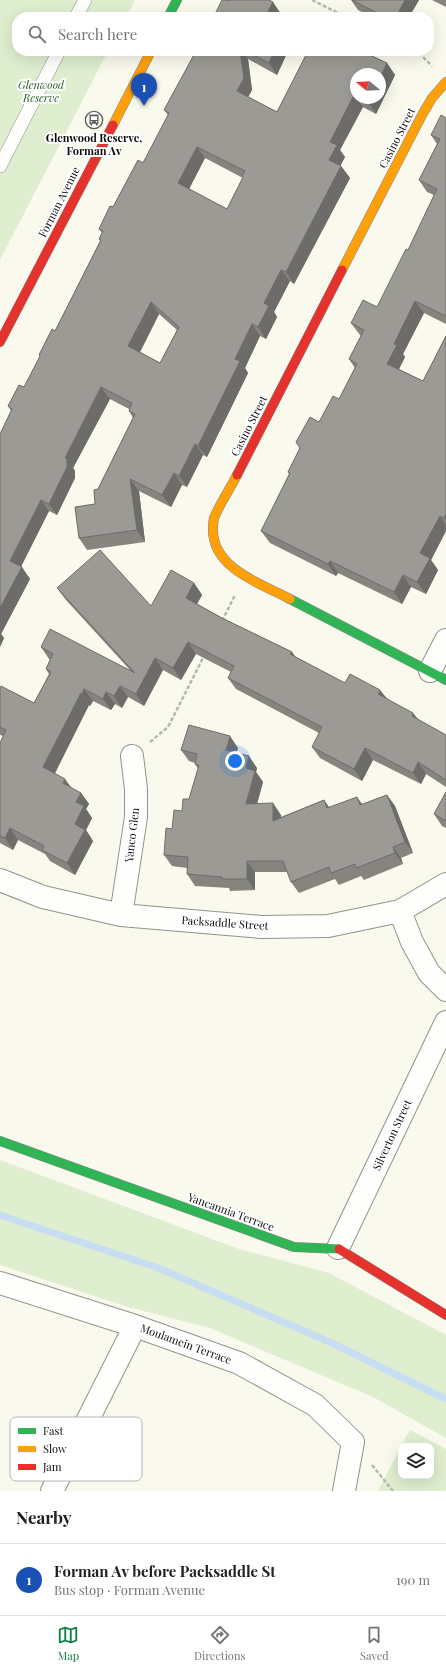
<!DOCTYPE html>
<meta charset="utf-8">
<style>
body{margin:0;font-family:"Playfair Display",serif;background:#f2f2f2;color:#202124}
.controls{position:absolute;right:12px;bottom:12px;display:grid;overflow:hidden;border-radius:8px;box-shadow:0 4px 16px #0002}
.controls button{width:36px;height:36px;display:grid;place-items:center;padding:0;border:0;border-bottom:1px solid #e0e0e0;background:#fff;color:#202124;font:20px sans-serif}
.compass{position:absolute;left:350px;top:68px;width:36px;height:36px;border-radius:50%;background:#fff;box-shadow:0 4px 16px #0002;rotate:288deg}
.you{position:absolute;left:235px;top:761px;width:14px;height:14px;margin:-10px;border:3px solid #fff;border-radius:50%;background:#1a73e8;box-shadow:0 0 0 6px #1a73e833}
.badge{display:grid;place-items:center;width:26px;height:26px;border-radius:50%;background:#0b8043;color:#fff;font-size:13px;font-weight:700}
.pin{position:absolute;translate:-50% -33px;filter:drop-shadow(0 1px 2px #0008)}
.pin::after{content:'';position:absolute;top:21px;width:14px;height:12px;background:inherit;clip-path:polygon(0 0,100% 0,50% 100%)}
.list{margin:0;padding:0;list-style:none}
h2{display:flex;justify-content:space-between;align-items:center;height:52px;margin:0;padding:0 16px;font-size:17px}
h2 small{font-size:13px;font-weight:400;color:#757577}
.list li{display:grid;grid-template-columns:26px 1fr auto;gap:12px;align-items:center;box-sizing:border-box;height:72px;padding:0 16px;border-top:1px solid #e0e0e0}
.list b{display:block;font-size:15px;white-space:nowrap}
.list p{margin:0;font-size:13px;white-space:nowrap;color:#757577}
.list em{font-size:13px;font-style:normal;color:#757577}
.icon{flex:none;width:22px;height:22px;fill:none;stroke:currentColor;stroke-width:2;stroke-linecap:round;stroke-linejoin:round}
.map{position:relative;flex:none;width:446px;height:1491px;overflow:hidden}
.search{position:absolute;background:#fff;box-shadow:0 4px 16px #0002;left:12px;right:12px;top:12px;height:44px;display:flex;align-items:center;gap:10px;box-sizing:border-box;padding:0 14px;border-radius:16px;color:#757577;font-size:15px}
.sheet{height:124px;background:#fff}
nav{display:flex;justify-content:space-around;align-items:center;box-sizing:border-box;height:56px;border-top:1px solid #e0e0e0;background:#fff;font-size:11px;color:#757577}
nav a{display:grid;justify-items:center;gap:2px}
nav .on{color:#0b8043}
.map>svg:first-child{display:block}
.green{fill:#deeecf}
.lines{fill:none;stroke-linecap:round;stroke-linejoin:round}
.stream{stroke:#c7ddf1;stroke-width:7}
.lane-casing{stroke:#92928d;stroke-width:14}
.street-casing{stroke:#92928d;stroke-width:24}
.fast-casing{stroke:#898984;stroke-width:10}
.slow-casing{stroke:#898984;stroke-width:10}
.jam-casing{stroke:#898984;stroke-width:10}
.path{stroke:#b7b7b5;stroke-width:2.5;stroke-dasharray:4 2;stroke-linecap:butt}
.lane{stroke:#fefefc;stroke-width:13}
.street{stroke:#fefefc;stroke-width:22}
.fast{stroke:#30b455;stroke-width:9}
.slow{stroke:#ff9f0a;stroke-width:9}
.jam{stroke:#e5322d;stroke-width:9}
.wall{fill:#86847f;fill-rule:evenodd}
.shaded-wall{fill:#6d6c68}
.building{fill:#9c9a94;stroke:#6d6c68;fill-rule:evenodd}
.labels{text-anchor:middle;stroke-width:4;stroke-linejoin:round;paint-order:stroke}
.park-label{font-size:11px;font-style:italic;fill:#245e1f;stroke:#fff}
.poi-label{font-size:11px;font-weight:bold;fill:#0b0b0b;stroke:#fff}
.street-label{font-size:11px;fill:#0b0b0b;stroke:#fff}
.key{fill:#fff;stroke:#b6b6b6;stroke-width:1}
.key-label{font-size:11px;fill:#0b0b0b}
</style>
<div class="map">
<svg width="446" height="1491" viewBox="0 0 446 1491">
<rect width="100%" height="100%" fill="#f9f9ee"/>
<path class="green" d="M0,0h135l-9,17h-109v34h91l-108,209z
M0,1160l239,89 90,24 117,62v103l-73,-41 -163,-69 -82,-21 -128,-42z
M410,1430l36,19v42h-68l23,-45v30h30v-30h-30z"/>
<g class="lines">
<path class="stream" d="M0,1215l161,54 173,75 112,55"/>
<defs>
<path id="lane" d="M76,17l9,-17
M0,166l59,-115"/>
<path id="street" d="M430,671l16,-31
M0,880l43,17 78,18 140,12 67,-1 72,-15 46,-27
M400,911l12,31 17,31 17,17
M121,915l15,-98v-28l-4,-33
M338,1248l108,-226
M0,1283l135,43 104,37 76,42 38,37 -9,49
M52,1491l83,-165"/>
<path id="fast" d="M168,17l9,-17
M290,599l156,81
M0,1141l294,106 45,2"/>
<path id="slow" d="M113,125l38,-74
M342,270l80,-155 10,-17 14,-16
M237,475c-7,14 -17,28 -23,43 -1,4 -1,8 -1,12 0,39 49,54 77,69"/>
<path id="jam" d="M0,342l113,-217
M237,475l105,-205
M339,1249l107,66"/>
</defs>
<use href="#lane" class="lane-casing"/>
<use href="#street" class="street-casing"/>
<use href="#fast" class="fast-casing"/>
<use href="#slow" class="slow-casing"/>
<use href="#jam" class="jam-casing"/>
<path class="path" d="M312,0l34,17
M413,51l7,3 12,12
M222,621l13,-26
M150,742l18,-15 36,-71
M372,1465l21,26"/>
<use href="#lane" class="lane"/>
<use href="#street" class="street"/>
<use href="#fast" class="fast"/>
<use href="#slow" class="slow"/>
<use href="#jam" class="jam"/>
</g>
<path class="wall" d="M351,0h68l-10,17h-38l-13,-7z
M432,0h14v7z
M196,51l3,2 1,-2h88l-11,24 -29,-16 4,31 -4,7 29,15 31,-61h53l26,12 8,12 -19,39 -13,-7 -23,43 5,7 -5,9h1l9,12 -56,106 -4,-3 -16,31 3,5 -11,22 -6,-3 -15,32 3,5 -41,84 -4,-2 -16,32 -5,-2 -11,22 -32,-16 6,51 -58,8 -8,-12 -4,-31 20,-3 -1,-14 4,-1 35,-71 -4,-7v-2l-19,-10 -37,69 2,3v7l-18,37 -8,-4 -28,56 9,12 -29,55 3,4 -4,9v-213l11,-23 -3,-5 11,-21 5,2 16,-30 -1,-2 13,-26 3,2 45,-90 -1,-2 3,-6 -3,-4 11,-23 3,1 25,-47 5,3 25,-48 -4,-5zM356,74h24v24h-24zM205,158l38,20 -16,31 -38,-20zM159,314l18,16 -17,33 -20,-11z
M446,118v206l-22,-11 -21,41 2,3 -6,12 24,12 23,-45v195l-15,29 7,10 -12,24 -15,-7 -9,17 -64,-31 -2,3 -66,-33 -9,-12 28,-57 -1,-2 12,-24 -4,-6 23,-20 20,-23 16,-31 -6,-9 12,-23 -1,-1 -9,-12 26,-16 31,-57 26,-55 -7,-3 -8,-12 18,-36 -6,-9z
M194,583l8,12 -5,9 25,14 70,34 3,5 50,26 42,16 31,21 28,15v52l-20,-13 -5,10 -48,-24 -11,21 -42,-23 -8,-11 7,-14 -83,-44 -8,-11 3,-6 -35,-18 -15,26 -18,-10 -19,36 -16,-9 -6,11 -7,-4 -4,6 -18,-9 -3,5 -1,-1 -34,68 16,15 10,5 8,11 -3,5 6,9 -6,12 7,11 -18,34 -25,-14 -5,-7 -27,-14 -5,10 -13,-7v-100l3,-7 -3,-1v-47l34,15 15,-29 -3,-5 4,-10h-1l-8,-12 89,23 -64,-70 -9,-12 94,18z
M238,748l-2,5 21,15 -1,4 7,10 -6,22 24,11v2l43,-17 5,7 34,-3 24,-9 8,11 18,47 -12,5 2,6 -39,16 -3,-4 -22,9 -4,-6 -36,14 -8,-11 -3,-10h-33v18l-25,1 -1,-3 -34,-2 -8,-12v-6l-15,-2 -8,-11 8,-26 17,-30 9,-30 -3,-5v-1l-6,-2 -8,-11z
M446,792v36l-4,-2 -8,-12z"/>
<path class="shaded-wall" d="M405,0h14l-10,17h-13z
M273,2l8,12 -2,3h-14z
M240,51h2l6,8 4,31 -7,13 -8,-12z
M274,51h14l-11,24 -8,-12z
M387,63l8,12 -19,39 -8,-12 2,-4h10v-20z
M354,95l9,12 -23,43 5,7 -8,15 -8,-12 1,-18z
M197,147l8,11 -19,37 -8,-12z
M341,166l9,12 -56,106 -8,-12z
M281,270l9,11 -16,31 3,5 -11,22 -8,-12 6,-24z
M415,301l9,12 -21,41 2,3 -9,18 -9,-11 7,-20z
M151,302l8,12 -22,44 -9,-12z
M252,324l8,12 -15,32 3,5 -41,84 -9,-11 37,-87z
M101,387l9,12 -37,69 2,3v7l-18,37 -8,-11 16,-46z
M195,444l8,11 -16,32 -8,-11z
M174,473l8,12 -11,22 -9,-12z
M130,479l9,12 6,51 -8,-12z
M41,500l8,11 -31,61 -8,-11z
M446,514v6l-2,-2z
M440,516l6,9v6l-15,29 7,10 -12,24 -9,-12 3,-29z
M330,561l8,12 -2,3 -8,-12z
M22,567l8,12 -29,55 3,4 -4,9v-39z
M403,575l8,12 -9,17 -8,-12z
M194,583l8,12 -8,14 -8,-11z
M188,642l8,12 -15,26 -8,-12z
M292,652l8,11 -10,-9z
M155,658l8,12 -19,36 -8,-12z
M120,686l8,11 -6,11 -8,-12z
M84,689l9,12 -3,5 -8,-12z
M380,690l9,11 -11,-7z
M106,692l9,12 -4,6 -8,-11z
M81,693l8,12 -37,74 -9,-12z
M413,713l9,11 -10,-8z
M230,736l8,12 -4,13 -8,-11z
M365,748l8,12 -11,21 -8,-12z
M249,756l8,12 -1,4 7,10 -9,33 -8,-11v-36z
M418,762l8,12 -5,10 -8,-11z
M65,779l8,11 -10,-7z
M81,793l8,11 -3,5 6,9 -6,12 7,11 -18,34 -8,-12 8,-39 1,-22z
M387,795l8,11 18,47 -8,-11z
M357,797l8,11 -5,-3z
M324,800l8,12 -5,-4z
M273,803l8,12v17l-8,-11z
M10,828l8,12 -5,10 -8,-12z
M393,847l8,11 2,6 -8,-11z
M247,861l8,11v18l-8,-11z"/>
<path class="building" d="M222,0h6l1,1 1,-1h39l4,2 -8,15h-48l-3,-1z
M352,0h53l-9,17h-11z
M196,51l3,2 1,-2h40l4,27 -7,13 40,21 31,-61h53l26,12 -7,15v-4h-24v22l-2,-1 -24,47 7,3 -8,15 12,6 -55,106 -5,-2 -17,33 5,3 -11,21 -6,-3 -17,35 5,2 -42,85 -3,-2 -16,32 -5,-3 -12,22 -32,-16 7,51 -58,8 -4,-31 20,-3 -1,-14 4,-1 37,-75 -6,-3 3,-8 -31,-16 -36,71 2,1v8l-18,37 -8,-4 -31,61 12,6 -22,41v-174l12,-25 -4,-3 11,-21 5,2 16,-31 -1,-1 13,-26 3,2 46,-91 -2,-1 4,-8 -4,-2 11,-23 3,1 25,-47 5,3 26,-50 -5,-3zM197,147l48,24 -3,5 1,1 -16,32 -49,-26zM151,302l28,25 -19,36 -32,-17z
M246,51h28l-5,12z
M360,98h10l-2,4z
M441,115l5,3v198l-31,-15 -21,43 3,1 -10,19 36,17 23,-45v178l-2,4 -4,-2 -20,37 10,5 -13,24 -14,-7 -9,17 -64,-31 -2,3 -67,-33 29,-58 -2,-1 12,-24 -4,-6 14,-25 9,5 14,-26 6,3 18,-35 -8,-5 15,-29 -13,-7 12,-23 14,7 29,-58 2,1 29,-61 -18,-9 21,-41 -9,-4z
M100,550l51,56 20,-36 23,13 -8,15 36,20 70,34 -2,2 55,29 5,-9 30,16 -2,4 35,19 -1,3 34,19v45l-28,-18 -5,11 -48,-25 -11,21 -42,-22 10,-20 -94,-49 6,-12 -46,-24 -15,26 -18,-10 -19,36 -16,-8 -6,10 -8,-4 -3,7 -19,-10 -2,5 -1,-1 -38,74 22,12 -2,4 18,10 -5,9 8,4 -9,18 10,6 -18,33 -25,-13 2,-4 -34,-18 -5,10 -5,-2v-93l6,-13 -6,-3v-39l1,-2 33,17 17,-31 -5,-3 7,-15 -12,-7 9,-18 85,44 -78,-85z
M189,725l41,11 -4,14 23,6 -3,12 9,3 -9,33 27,-1v18l51,-21 3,8 30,-11 3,8 27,-10 18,47 -12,5 2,6 -39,15 -1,-4 -24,9 -2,-6 -38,15 -8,-21h-36v18h-25v-2l-35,-3 1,-17 -24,-2 2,-27 6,1 2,-19 8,1 1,-12h6l10,-34 -4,-1 2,-10 -16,-4z
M446,792v29l-12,-7z"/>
<defs>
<symbol id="bus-ring" viewBox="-11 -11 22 22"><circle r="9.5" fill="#fff" stroke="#5e5e5a" stroke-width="1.5"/><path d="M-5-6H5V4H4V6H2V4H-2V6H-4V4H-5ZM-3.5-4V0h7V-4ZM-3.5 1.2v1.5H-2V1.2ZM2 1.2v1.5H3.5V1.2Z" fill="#5e5e5a"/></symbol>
</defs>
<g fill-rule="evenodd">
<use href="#bus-ring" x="84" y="110" width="20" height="20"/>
</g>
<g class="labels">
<g class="park-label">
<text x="41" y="89">Glenwood<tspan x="41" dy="13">Reserve</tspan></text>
</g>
<g class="poi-label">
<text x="94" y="142">Glenwood Reserve,<tspan x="94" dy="13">Forman Av</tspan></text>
</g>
<g class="street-label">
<text transform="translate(397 138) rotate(-63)" y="4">Casino Street</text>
<text transform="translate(59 202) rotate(-63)" y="4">Forman Avenue</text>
<text transform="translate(249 426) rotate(-63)" y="4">Casino Street</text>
<text transform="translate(132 835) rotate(-83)" y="4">Yanco Glen</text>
<text transform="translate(225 923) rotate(4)" y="4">Packsaddle Street</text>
<text transform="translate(392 1135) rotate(-65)" y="4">Silverton Street</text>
<text transform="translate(231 1212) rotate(20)" y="4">Yancannia Terrace</text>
<text transform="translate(186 1344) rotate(20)" y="4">Moulamein Terrace</text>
</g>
</g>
<rect x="10" y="1417" width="132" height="64" rx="6" class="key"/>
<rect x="18" y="1428" width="18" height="6" fill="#30b455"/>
<rect x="18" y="1446" width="18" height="6" fill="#ff9f0a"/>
<rect x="18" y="1464" width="18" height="6" fill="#e5322d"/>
<g class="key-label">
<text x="43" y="1435">Fast</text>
<text x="43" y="1453">Slow</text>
<text x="43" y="1471">Jam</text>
</g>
</svg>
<div class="controls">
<button><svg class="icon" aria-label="layers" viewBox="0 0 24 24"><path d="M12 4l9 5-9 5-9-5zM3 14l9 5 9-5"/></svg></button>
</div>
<svg class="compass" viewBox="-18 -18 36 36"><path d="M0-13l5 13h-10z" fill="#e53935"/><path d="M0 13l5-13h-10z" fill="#757577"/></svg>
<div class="you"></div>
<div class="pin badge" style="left:144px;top:106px;background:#1a4fb4">1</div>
<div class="search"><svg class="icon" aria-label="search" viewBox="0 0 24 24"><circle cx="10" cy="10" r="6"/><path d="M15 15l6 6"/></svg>Search here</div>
</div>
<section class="sheet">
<h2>Nearby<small></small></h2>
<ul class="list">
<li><span class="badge" style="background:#1a4fb4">1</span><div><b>Forman Av before Packsaddle St</b><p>Bus stop · Forman Avenue</p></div><em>190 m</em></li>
</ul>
</section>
<nav>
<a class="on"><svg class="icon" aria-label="map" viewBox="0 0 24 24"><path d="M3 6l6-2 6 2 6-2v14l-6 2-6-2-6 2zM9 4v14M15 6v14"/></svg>Map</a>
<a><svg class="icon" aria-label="directions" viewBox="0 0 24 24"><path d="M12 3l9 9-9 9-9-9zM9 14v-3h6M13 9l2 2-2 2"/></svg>Directions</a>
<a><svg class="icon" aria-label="saved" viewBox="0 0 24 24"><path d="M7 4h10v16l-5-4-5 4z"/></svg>Saved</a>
</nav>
